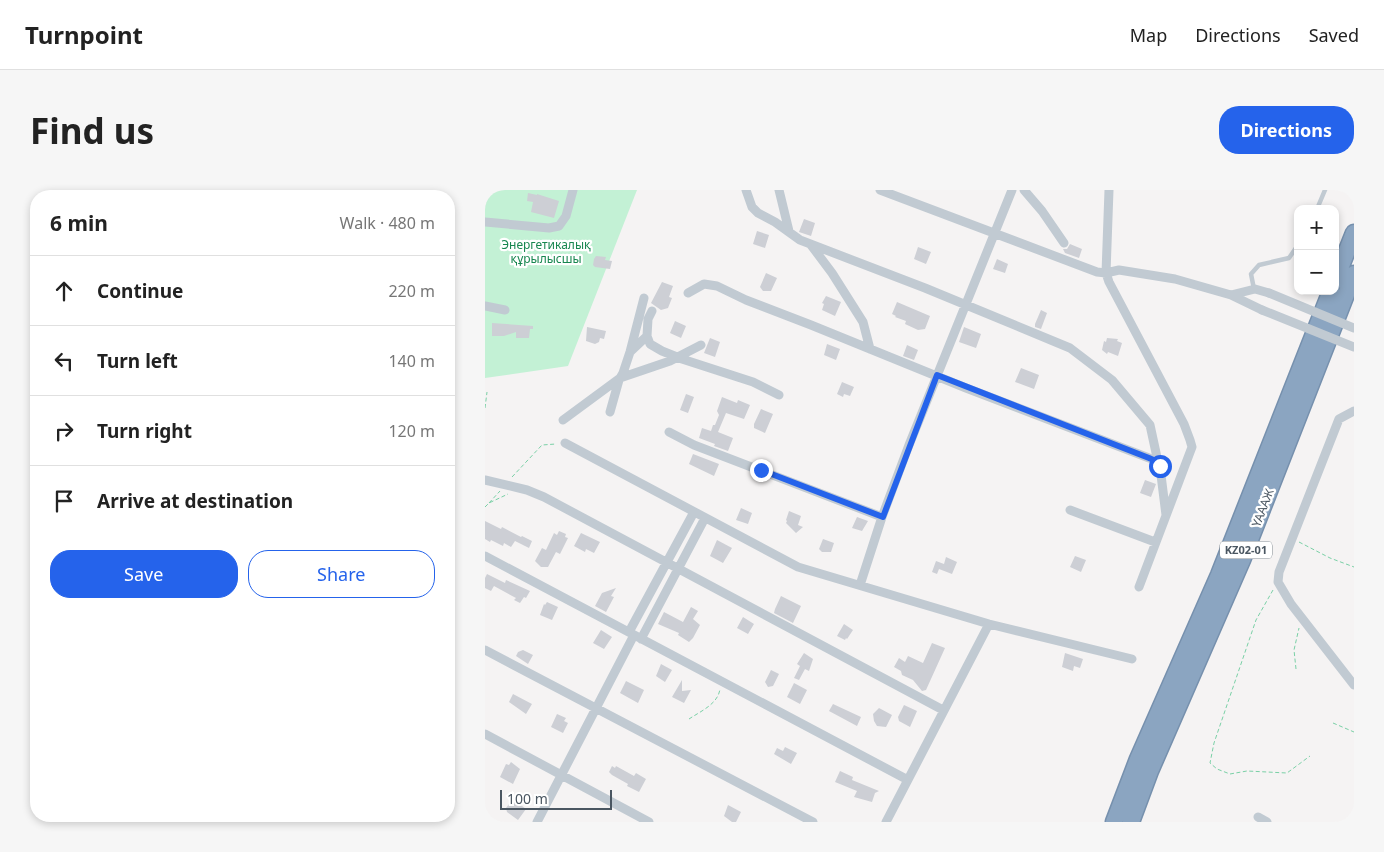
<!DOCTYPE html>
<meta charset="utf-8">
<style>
body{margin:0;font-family:"Noto Sans",sans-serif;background:#f6f6f6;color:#222}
.controls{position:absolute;right:15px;top:15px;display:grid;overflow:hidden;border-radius:10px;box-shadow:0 2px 8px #0003}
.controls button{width:45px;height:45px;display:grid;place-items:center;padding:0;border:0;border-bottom:1px solid #e0e0e0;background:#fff;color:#222;font:25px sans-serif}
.scale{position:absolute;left:15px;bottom:12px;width:112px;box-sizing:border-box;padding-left:5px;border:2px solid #4a5661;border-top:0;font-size:14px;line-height:18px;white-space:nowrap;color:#4a5661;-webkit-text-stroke:4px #fff;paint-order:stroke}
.stop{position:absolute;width:15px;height:15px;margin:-11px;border:4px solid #2563eb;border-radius:50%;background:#fff}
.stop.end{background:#2563eb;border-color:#fff;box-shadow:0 1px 5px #0008}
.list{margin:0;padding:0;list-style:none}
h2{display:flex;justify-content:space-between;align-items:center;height:65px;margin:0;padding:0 20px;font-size:21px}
h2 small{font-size:16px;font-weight:400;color:#767676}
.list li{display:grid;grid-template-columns:32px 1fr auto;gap:15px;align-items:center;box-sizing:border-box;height:70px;padding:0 20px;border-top:1px solid #e0e0e0}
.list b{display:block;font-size:19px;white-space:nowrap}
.list em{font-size:16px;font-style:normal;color:#767676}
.actions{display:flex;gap:10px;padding:15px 20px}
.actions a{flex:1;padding:11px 0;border:1px solid #2563eb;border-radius:20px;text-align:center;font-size:18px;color:#2563eb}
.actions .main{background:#2563eb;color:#fff}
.icon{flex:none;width:28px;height:28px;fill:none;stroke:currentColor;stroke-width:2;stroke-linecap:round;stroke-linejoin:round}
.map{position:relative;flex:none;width:869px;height:632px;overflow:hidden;border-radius:20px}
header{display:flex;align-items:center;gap:30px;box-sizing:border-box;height:70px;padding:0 25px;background:#fff;border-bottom:1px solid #e0e0e0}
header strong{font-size:24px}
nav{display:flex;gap:28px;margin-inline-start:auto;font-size:18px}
.intro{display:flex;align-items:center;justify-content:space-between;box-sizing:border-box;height:120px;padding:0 30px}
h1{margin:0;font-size:35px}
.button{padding:12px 22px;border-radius:20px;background:#2563eb;color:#fff;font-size:18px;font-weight:700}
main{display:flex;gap:30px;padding:0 30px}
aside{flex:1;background:#fff;border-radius:20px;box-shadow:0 2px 8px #0003}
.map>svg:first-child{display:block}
.green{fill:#c3f1d5}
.building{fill:#cdcfd5}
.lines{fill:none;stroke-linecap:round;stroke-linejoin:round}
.highway-casing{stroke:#7690ad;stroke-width:19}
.path{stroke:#7ad0a6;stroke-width:1;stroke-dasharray:4 2.5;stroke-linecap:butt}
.lane{stroke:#c1cad2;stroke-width:4.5}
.street{stroke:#c1cad2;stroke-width:9}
.highway{stroke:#8ba5c1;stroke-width:16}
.street-bridge{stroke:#c1cad2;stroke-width:9}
.route{stroke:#2563eb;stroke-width:6}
.labels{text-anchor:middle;stroke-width:4.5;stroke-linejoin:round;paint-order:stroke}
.shield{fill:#fff;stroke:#808990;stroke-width:1}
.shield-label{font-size:11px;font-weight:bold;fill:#4a5661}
.park-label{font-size:12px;fill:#17864f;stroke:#fff}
.street-label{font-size:12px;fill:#4a5661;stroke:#fff}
</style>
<header>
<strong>Turnpoint</strong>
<nav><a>Map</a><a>Directions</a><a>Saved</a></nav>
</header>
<div class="intro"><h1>Find us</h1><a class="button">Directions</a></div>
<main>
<aside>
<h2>6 min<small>Walk · 480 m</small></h2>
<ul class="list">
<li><svg class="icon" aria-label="ahead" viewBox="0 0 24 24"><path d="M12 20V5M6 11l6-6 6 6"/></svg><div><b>Continue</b></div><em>220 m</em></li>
<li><svg class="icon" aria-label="left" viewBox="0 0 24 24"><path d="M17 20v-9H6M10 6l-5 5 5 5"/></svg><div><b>Turn left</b></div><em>140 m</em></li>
<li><svg class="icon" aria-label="right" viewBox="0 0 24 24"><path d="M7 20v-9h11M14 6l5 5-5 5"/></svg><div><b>Turn right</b></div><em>120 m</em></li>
<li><svg class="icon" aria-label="arrive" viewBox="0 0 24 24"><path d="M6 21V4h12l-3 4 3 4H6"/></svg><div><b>Arrive at destination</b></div></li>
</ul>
<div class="actions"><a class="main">Save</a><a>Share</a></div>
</aside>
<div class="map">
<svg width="869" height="632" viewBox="0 0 869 632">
<rect width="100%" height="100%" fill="#f5f3f3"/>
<path class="green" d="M0,0h152l-69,176 -83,12z"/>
<path class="building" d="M43,3l9,2v-1l22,7 -5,17 -23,-6 2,-10 -6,-1z
M319,29l11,4 -4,13 -12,-4z
M272,41l12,4 -4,13 -12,-4z
M585,54l12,5 -3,9 -14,-5 -2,-4h4z
M433,57l13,5 -5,12 -12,-5z
M111,66l10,1 -1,3 7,1 -2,8 -15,-2 -2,-2 1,-6z
M512,69l11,5 -3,9 -12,-4z
M281,83l11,5 -6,13h-8l-3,-4z
M177,92l11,4 -4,11 3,1 -4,10 -7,2 -10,-7z
M341,106l15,6 -6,14 -13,-6 2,-6 -2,-1z
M412,112l33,14 -5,13 -7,1 -13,-6 1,-3 -11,-4 1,-1 -4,-2z
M556,120l6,3 -6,16 -6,-2v-3z
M190,131l11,5 -5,12 -11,-5z
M7,133l41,3v3h-3l-1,9h-13v-6l-12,4h-12z
M102,137l19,4 -2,8 -4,-1 -1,4 -4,2 -9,-3z
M479,137l17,7 -5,14 -17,-6z
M225,148l10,4 -5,15 -11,-4z
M622,148l11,1 -1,2 5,2 -4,13 -10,-4 -1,2 -5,-4 2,-9 2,1z
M342,154l13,5 -4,11 -12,-5z
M422,155l11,5 -4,10 -11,-4z
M536,178l18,7 -5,14 -19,-7z
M357,192l12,5 -4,9 -6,-2 -1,3 -6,-3z
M201,204l8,3 -6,16 -8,-3z
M237,207l15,6 1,-3 12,5 -6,14 -18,-6 -8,19 15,6 -5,13 -14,-5 1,-2 -16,-6 3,-10 9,3 2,-6h2l4,-10 -2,-4z
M276,219l12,5 -8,19 -11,-5v-4z
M208,264l26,10 -5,12 -25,-12z
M660,290l11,4 -5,13 -11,-4z
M256,318l11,5 -4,11 -12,-4z
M304,321l12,5 -3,9 5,2 -7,6 -10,-10 1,-2 -1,-1z
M372,327l11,4 -6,10 -10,-3z
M0,331l16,8 1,-2 19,10 1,-1 10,5 -3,7 -14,-7 -4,6 -7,-4 -1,3 -12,-6 -1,2 -5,-3z
M74,341l7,3 -1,3 3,1 -8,16 -4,-2 -8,15h-7l-6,-6 7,-13 4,2 8,-17 3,2z
M96,343l19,9 -6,11 -8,-4 -1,3 -11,-6z
M338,349l11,4 -3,9h-9l-3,-3z
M232,350l15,8 -9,15 -13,-7z
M590,366l11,4 -5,12 -11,-5z
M461,367l11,5 -5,12 -13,-5 -2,5 -5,-2 4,-11 8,3z
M2,384l18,9 1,-3 24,11 -4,7 -2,-1 -4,6 -6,-3 2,-2 -22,-12 -3,5 -6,-3v-10z
M131,398l-5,8 3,1 -8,15 -11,-6 7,-13z
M296,406l20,10 -8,17 -19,-10 1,-4z
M62,412l11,5 -6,13 -12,-5 4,-11 1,1z
M206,417l7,4 -5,8 7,6 -7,13 -4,4 -11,-7 1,-2 -21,-9 6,-12 19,10z
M258,427l11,7 -6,10 -11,-6z
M359,434l9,6 -6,9 -1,-1 -1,2 -8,-4z
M116,440l11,7 -8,12 -11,-6z
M447,453l13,5 -19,42 -4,1 -9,-11 -11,-5 -1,-4 -7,-4 5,-9 6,4 3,-6 15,7z
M38,460l10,5 -5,9 -12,-8 2,-4z
M319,463l9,6 -4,12 -4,-2 -6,11 -5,-2 6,-12 -3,-2z
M580,463l18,6 -3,9 -6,-2 -1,5 -11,-4z
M176,474l11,6 -7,12 -9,-6z
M286,480l8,4 -6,12 -5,1 -3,-5z
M197,490v11l9,-1 -7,13 -12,-6z
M141,491l18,9 -6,13 -18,-10z
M309,493l13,7 -7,14 -13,-7z
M28,504l19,10 -6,10 -17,-12z
M348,514l28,13 -4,9 -28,-15z
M419,515l13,6 -7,16 -11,-6 -1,-4z
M394,518l13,7 -6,12 -9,-1 -3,-5 -1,-7z
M72,524l9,4 -2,3 4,2 -5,10 -12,-6z
M300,557l12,6 -6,11 -17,-10 3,-6 6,3z
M26,572l9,7 -7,15 -13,-7 6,-13 3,1z
M127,576l3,2 1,-2 18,10 2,-3 10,6 -7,13 -12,-6 1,-2 -16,-9 -3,-3z
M355,581l13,6 -1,3 27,11 -4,2 -3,9 -18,-5 3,-6 -22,-9z
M28,609l13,10 -8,11 -11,-8 -1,-4z
M243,615l13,7 -5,10h-4l-8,-6z"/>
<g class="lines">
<defs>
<path id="highway" d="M850,91l19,-48
M629,632l24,-63 81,-184 112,-284
M646,632l19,-51 92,-211 112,-286"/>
</defs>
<use href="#highway" class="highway-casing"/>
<path class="path" d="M0,218l2,-16
M27,287l30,-32 14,-1
M4,313l11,-12
M0,317l4,-4 19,-9
M814,352l31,16 24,9
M788,400l-17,30 -42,123 -4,20 7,6 13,5 17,-3 40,2 23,-17
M811,479l-2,-19 5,-22
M204,529c12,-8 29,-15 31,-30
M848,533l21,9"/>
<path class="lane" d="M832,19l8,-19
M769,99l-3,-15 8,-9 30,-7 9,-13"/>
<path class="street" d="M261,0l6,17 6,6 17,9 25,18 125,48 145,60 42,32 38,45 8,37
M294,0l10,41
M395,0l217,82 9,1 13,-3 56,9 56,16 31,15
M539,0l18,21 22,32
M624,0l-3,83 3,9 75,142 6,16 2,7 -53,140
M0,32l64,6 10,-2 7,-10 7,-26
M326,55l21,28 31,49 7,27
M203,103l16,-9 13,2 29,14 65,25 155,63 183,70 9,4 2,5 6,48
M746,105l24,-6 14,4
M0,116l20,4
M162,146l1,-17 4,-8
M145,162l17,-16 3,8 12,7 20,8 71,23 26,13
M869,221l-15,8 -60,153 -1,10 13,22 63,81
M125,222l9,-32 4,-7 7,-21 14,-54
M78,230l57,-42 50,-17 31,-16
M184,242l25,13 188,72
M80,253l233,124 191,57 143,35
M0,290l42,10 17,7 399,213
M585,320l85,32
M0,366l423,224
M375,395l22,-68 27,-72 103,-255
M144,442l65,-120
M156,449l64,-121
M0,460l328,172
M0,544l164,88
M773,627l9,5
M52,632l97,-187
M401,632l103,-198"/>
<use href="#highway" class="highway"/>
<path class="street-bridge" d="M784,103l85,35
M777,120l92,37"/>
</g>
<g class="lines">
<path class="route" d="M276,280l122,47 54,-142 212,83 9,4 2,4"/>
</g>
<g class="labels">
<rect class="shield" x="735" y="351.5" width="52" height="17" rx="4"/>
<g class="shield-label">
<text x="761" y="364">KZ02-01</text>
</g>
<g class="park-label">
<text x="61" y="59">Энергетикалық<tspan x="61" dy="14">құрылысшы</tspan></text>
</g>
<g class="street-label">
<text transform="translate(778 318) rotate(-69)" y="4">ҮАААЖ</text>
</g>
</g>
</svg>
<div class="controls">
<button>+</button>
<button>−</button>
</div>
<div class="scale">100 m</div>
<div class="stop" style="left:675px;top:276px"></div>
<div class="stop end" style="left:276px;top:280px"></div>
</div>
</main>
